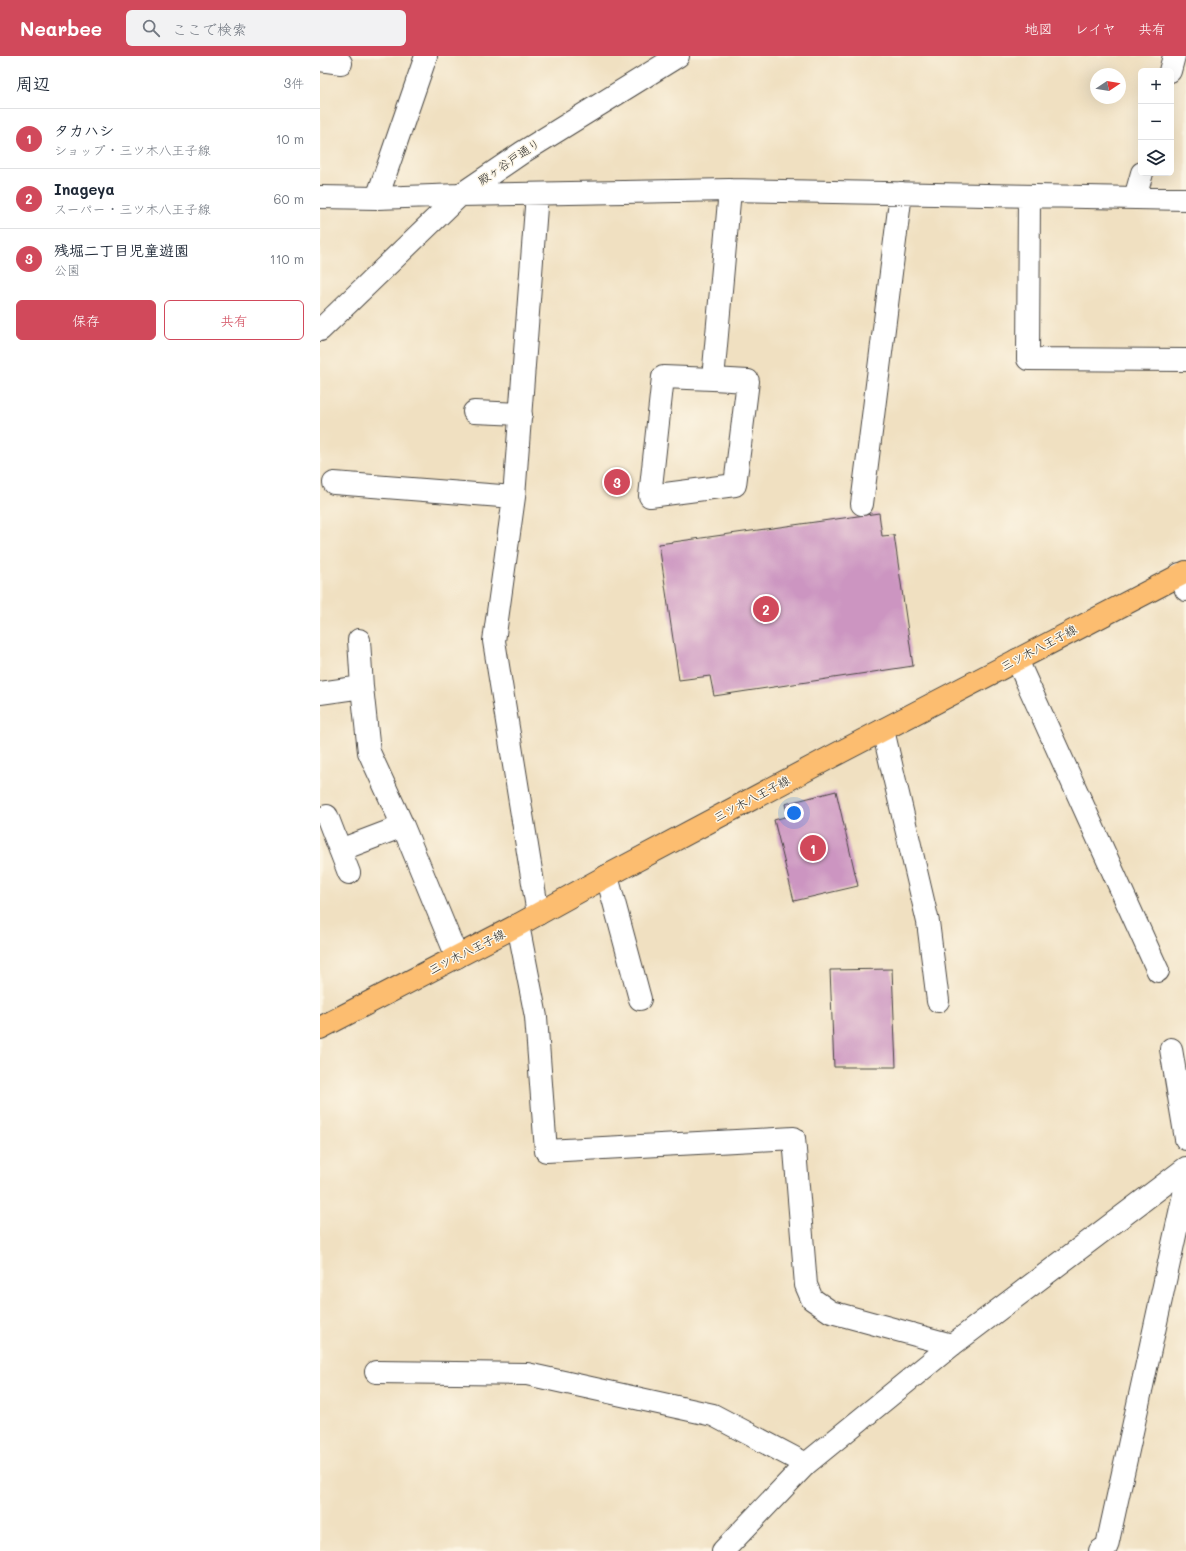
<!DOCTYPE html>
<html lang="ja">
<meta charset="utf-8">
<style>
body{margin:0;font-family:Mali,"Klee One",sans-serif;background:#f2f2f3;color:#1f2937}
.controls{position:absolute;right:12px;top:12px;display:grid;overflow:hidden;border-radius:6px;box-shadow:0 4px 16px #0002}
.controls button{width:36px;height:36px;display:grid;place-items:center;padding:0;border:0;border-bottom:1px solid #e0e1e3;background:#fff;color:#1f2937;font:20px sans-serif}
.compass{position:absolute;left:770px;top:12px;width:36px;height:36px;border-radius:50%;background:#fff;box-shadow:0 4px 16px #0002;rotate:78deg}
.you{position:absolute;left:474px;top:757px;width:14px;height:14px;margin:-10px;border:3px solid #fff;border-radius:50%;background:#1a73e8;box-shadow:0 0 0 6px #1a73e833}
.badge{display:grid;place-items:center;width:26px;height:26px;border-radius:50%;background:#d1495b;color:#fff;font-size:13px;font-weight:700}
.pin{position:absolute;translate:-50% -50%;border:2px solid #fff;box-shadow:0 1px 4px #0006}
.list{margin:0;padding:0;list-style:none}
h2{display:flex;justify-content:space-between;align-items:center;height:52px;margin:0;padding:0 16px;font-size:17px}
h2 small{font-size:13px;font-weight:400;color:#747a83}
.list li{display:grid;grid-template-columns:26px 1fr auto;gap:12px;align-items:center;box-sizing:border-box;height:60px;padding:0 16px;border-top:1px solid #e0e1e3}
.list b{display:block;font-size:15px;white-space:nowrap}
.list p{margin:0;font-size:13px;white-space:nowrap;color:#747a83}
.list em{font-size:13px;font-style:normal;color:#747a83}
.actions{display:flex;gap:8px;padding:12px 16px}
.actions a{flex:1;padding:9px 0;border:1px solid #d1495b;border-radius:6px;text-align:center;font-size:14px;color:#d1495b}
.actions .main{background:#d1495b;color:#fff}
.icon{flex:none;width:22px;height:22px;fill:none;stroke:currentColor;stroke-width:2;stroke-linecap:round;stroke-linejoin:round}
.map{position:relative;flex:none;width:866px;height:1495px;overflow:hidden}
header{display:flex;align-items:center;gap:24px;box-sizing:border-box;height:56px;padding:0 20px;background:#d1495b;color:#fff}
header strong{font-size:19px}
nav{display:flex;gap:22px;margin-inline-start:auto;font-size:14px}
.search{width:280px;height:36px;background:#f2f2f3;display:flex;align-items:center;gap:10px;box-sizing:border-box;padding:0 14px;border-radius:6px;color:#747a83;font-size:15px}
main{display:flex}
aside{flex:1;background:#fff}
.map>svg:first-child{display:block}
.building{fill:#cc95c1}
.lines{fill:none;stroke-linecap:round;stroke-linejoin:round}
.minor-casing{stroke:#494642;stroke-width:24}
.major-casing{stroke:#494642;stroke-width:24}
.minor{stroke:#fff;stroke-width:22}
.major{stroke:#fcbd6f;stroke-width:22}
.labels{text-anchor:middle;stroke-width:3;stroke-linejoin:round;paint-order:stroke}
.street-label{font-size:12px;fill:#2b2b2b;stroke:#fcf5e5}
</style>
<header>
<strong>Nearbee</strong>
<div class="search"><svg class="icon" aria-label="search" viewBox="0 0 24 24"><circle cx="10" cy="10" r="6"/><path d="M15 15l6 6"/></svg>ここで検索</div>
<nav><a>地図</a><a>レイヤ</a><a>共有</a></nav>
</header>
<main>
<aside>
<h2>周辺<small>3件</small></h2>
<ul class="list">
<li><span class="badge">1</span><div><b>タカハシ</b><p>ショップ · 三ツ木八王子線</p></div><em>10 m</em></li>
<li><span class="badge">2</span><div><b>Inageya</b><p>スーパー · 三ツ木八王子線</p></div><em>60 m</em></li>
<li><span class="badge">3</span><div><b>残堀二丁目児童遊園</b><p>公園</p></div><em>110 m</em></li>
</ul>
<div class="actions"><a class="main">保存</a><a>共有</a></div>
</aside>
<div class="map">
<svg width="866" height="1495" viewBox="0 0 866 1495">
<rect width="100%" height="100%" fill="#fcf5e5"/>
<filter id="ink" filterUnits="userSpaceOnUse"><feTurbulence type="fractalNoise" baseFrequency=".025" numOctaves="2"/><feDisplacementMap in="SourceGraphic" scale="8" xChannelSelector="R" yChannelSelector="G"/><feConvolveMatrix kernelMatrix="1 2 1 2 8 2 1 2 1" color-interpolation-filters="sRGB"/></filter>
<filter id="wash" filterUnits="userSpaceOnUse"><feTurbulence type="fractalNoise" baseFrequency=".012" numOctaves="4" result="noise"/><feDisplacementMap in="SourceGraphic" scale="16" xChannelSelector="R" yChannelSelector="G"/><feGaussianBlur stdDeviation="0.9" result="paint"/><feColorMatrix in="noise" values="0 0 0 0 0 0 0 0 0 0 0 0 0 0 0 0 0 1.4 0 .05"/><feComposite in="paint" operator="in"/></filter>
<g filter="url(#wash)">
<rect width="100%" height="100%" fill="#f0e0c1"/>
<g id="blocks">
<path class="building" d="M559,457l3,23 12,-1 19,131 -199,30 -4,-20 -31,4 -20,-136z
M516,735l22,95 -64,15 -20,-81 14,-4 -3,-12z
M572,913l4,98h-62l-4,-97z"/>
</g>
</g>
<g filter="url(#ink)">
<use href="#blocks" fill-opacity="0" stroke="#494642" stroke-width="1"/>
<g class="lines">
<defs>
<path id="minor" d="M0,4l21,3
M850,15l4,-15
M217,138l-23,303 -20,144 44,273
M709,140l-1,163 158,1
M0,141l57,1 83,-3 63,-43 155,-96
M57,142l49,-142
M815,142l7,-25
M0,274l140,-135 270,-5 456,9
M393,323l-50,-2 -13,119 85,-11 13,-104 -35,-2 17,-189
M154,356l47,2
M14,427l180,14
M542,448l39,-311
M860,518l6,16
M39,584l3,47
M697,604l141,311
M0,637l42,-6 7,65 34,74 54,131
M563,674l45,192 10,79
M7,760l22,57
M20,794l63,-24
M287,820l33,123
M198,869l18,92 10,134 248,-13 12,147 6,14 19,13 121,33
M851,993l15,90
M56,1316l151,2 186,41 93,49
M403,1495l83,-87 146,-119 234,-177
M780,1495l7,-5 79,-361"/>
<path id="major" d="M0,972l198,-103 89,-49 222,-118 357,-186"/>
</defs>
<use href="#minor" class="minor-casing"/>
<use href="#major" class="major-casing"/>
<use href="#minor" class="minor"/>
<use href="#major" class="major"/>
</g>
</g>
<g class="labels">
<g class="street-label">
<text transform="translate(189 106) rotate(-34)" y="4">殿ヶ谷戸通り</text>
<text transform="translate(719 592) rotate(-28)" y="4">三ツ木八王子線</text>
<text transform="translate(432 743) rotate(-28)" y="4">三ツ木八王子線</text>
<text transform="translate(147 896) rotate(-27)" y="4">三ツ木八王子線</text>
</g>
</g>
</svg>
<div class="controls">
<button>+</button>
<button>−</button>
<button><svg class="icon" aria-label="layers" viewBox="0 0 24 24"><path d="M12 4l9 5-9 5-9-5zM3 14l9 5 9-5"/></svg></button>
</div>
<svg class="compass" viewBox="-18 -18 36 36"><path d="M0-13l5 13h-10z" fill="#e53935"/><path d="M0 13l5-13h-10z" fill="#747a83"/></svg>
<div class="you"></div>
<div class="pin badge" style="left:493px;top:792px">1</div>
<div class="pin badge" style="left:446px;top:553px">2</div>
<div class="pin badge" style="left:297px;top:426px">3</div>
</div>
</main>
